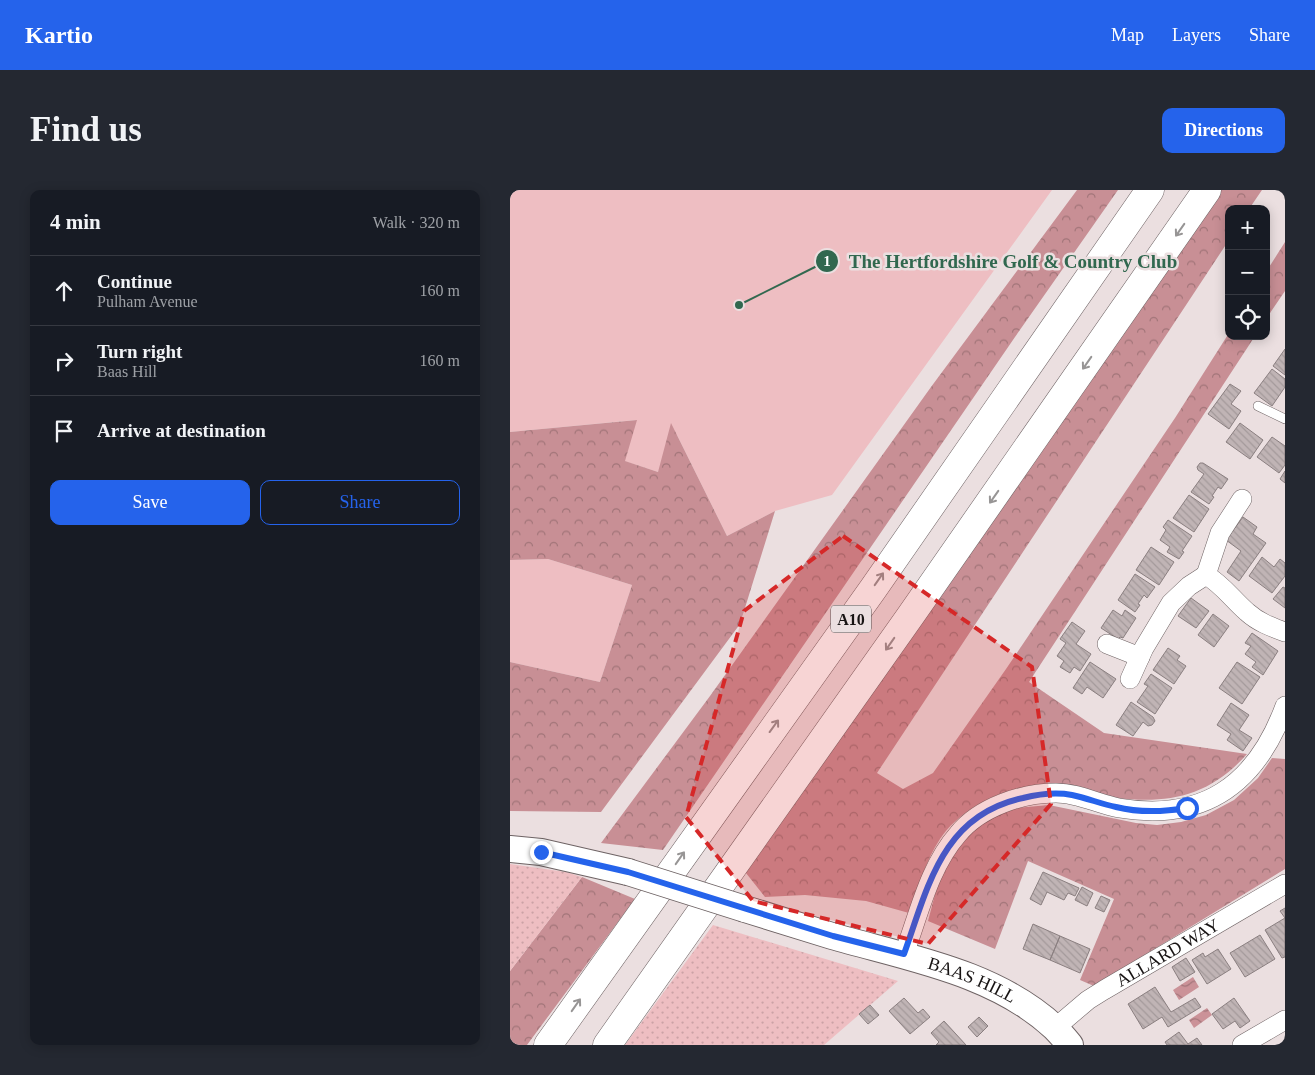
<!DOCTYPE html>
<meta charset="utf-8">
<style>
body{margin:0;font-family:"Times New Roman",serif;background:#242831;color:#f1f3f6}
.controls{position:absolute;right:15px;top:15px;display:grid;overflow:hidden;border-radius:10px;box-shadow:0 2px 12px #0003}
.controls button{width:45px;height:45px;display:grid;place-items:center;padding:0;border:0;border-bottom:1px solid #363941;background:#171b24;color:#f1f3f6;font:25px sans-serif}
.stop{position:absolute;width:15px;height:15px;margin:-11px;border:4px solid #2563eb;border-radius:50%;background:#fff}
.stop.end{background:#2563eb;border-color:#fff;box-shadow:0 1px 5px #0008}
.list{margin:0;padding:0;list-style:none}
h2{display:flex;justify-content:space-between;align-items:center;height:65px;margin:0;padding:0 20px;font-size:21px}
h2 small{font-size:16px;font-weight:400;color:#9ea1a6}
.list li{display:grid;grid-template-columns:32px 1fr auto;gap:15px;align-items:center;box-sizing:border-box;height:70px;padding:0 20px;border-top:1px solid #363941}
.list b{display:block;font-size:19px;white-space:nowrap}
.list p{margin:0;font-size:16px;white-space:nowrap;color:#9ea1a6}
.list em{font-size:16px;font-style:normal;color:#9ea1a6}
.actions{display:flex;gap:10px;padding:15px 20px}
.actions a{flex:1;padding:11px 0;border:1px solid #2563eb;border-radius:10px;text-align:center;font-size:18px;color:#2563eb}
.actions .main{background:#2563eb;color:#fff}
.icon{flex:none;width:28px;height:28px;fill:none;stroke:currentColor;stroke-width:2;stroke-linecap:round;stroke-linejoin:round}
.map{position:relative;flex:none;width:775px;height:855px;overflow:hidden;border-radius:10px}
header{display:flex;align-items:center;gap:30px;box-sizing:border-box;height:70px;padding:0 25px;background:#2563eb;color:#fff}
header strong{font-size:24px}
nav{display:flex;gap:28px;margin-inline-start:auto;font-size:18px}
.intro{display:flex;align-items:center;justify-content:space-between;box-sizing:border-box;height:120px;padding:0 30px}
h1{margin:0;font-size:35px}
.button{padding:12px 22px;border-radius:10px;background:#2563eb;color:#fff;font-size:18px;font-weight:700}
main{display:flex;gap:30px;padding:0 30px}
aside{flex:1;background:#171b24;border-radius:10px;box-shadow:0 2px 12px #0003}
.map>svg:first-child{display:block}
.grass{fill:#eebec2}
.forest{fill:url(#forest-crowns)}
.park{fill:url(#park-dots)}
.water{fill:url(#water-waves)}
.building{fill:url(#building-back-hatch);stroke:#8a7f80}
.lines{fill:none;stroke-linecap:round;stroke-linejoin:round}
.lane-casing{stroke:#6e6364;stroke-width:10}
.street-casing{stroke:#6e6364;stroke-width:20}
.secondary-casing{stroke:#6e6364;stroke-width:28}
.highway-casing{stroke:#6e6364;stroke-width:29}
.lane{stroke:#fff;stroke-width:9}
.street{stroke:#fff;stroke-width:19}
.secondary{stroke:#fff;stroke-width:26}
.highway{stroke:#fff;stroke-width:28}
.secondary-bridge-casing{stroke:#6e6364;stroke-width:28;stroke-linecap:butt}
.secondary-bridge{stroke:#fff;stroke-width:26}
.oneway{stroke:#979595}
.route{stroke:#2563eb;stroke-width:6}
.marked{fill:#d62828;fill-opacity:0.2;stroke:#d62828;stroke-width:4;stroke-dasharray:10 6;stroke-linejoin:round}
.labels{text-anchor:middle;stroke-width:5;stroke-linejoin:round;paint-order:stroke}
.shield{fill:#ebdfe0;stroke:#575050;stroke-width:1}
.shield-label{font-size:16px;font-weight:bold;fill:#171313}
.street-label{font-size:18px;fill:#171313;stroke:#ebdfe0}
.leader{fill:none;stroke:#31684f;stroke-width:2}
.callout-dot{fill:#31684f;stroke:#ebdfe0;stroke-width:2}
.mark-label{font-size:15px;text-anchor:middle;font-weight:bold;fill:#fff}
.callout-label{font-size:19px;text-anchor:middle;font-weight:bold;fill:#31684f;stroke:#ebdfe0;stroke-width:5;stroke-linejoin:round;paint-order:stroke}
</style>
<header>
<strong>Kartio</strong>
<nav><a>Map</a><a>Layers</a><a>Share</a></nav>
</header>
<div class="intro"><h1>Find us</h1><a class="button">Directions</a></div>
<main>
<aside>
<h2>4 min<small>Walk · 320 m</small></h2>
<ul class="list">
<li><svg class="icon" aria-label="ahead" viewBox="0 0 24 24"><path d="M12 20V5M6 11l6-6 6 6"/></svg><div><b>Continue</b><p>Pulham Avenue</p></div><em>160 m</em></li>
<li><svg class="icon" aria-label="right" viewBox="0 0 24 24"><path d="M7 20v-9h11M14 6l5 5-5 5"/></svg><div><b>Turn right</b><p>Baas Hill</p></div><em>160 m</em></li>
<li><svg class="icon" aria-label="arrive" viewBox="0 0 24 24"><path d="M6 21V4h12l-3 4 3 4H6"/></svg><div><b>Arrive at destination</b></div></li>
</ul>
<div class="actions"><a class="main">Save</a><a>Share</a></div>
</aside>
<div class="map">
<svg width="775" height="855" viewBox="0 0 775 855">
<defs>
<pattern id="forest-crowns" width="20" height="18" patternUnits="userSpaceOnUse" patternTransform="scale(1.25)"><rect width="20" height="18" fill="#c88f95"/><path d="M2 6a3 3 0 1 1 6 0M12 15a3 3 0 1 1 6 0" fill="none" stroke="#a17478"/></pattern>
<pattern id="park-dots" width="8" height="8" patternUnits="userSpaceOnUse" patternTransform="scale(1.25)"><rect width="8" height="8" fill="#eebec2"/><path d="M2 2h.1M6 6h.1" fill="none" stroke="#cba2a6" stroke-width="1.8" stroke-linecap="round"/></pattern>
<pattern id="water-waves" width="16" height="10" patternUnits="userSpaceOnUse" patternTransform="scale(1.25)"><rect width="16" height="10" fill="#cb9298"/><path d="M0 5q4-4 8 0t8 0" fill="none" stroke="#a4767b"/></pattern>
<pattern id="building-back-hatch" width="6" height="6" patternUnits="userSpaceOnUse" patternTransform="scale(1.25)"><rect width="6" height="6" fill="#c0b4b5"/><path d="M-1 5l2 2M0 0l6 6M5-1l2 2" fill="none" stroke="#a49a9b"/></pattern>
</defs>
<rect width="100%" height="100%" fill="#ebdfe0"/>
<path class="grass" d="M0,0h542l-220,305 -57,16 -48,25 -50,-101 -19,37 -34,-11 12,-41 -126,12z
M38,369l84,26 -32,97 -90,-20v-102z"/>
<path class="forest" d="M567,0h41l-103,147 -352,513 -62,-7 109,-147 221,-309z
M708,0h44l-13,19h-20v31l-352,533 26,16 30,-16 73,-104 169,-251 54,-85v3h26l-226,346 75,51 143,21c-48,54 -99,50 -165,39 -15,-2 -33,-8 -49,-7 -34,3 -74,24 -93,53 -15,23 -22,49 -31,74l-43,-12 -61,-6 -40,2 -23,-29z
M775,52v49l-19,28v-47z
M127,230l-12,41 33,11 13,-49 56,113 48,-25 -35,113 -139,188 -91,-1v-149l90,20 32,-97 -84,-26 -38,1v-128z
M762,568l13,1v110l-191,117 -14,-6 34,-81 -86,-38 -33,88 -67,-28 9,-34 19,-40 24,-24 35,-15 34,-3 87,18 21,2 24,-3 25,-7 28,-15 24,-22z
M72,687l53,22 -108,146h-17v-74z"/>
<path class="park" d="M0,674l56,8 16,5 -72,94z
M203,735l185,56 -74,64h-199z"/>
<path class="water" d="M683,787l6,10 -20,13 -6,-10z
M697,818l5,7 -18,13 -5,-8z"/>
<path class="building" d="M775,159v26l-12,-9z
M762,179l13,10v8l-13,19 -18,-13z
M720,194l11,7 -10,13 10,7 -12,18 -21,-15z
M730,233l23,17 -13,19 -24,-17z
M762,247l13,9v19l-6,8 -22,-16z
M690,273h3l25,16 -7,10 -3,-2 -6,9 2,1 -5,7 -18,-12 13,-18 -6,-4 -1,-3z
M775,281v12l-5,-4z
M679,305l20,14 -15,23 -21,-14z
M733,327l14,10 -4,7 13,9 -27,38 -12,-9 14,-21 -15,-11z
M658,330l24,16 -10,15 2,1 -5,7 -12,-7 3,-5 -10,-7 6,-10 -3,-3z
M641,357l23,15 -15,23 -23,-15z
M752,367l12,10 6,-8 5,4v13l-13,17 -23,-17z
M625,384l20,13 -8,11 -3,-3 -6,9 2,1 -5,7 -17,-12z
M773,397l2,1v20l-12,-9z
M681,408l18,13 -13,17 -18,-12z
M603,420l9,6 3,-6 11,8 -13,20 -3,-1 -2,2 -17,-11z
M703,424l16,12 -15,21 -16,-12z
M562,432l13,9 -9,13 15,10 -11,17 -6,-4 -4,6 -10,-6 4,-6 -7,-5 9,-13 -6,-4z
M742,443l26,18 -15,24 -11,-8 4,-5 -11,-8 6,-8 -6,-3z
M658,458l12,8 -3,4 9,6 -12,18 -21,-14z
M580,472l26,17 -13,19 -16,-11 -5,7 -9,-6z
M727,472l23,15 -18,27 -23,-16z
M641,484l21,14 -17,26 -18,-12 11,-16 -4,-2z
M621,512l22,15 2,4 -3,4 -4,1 -5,-4 -10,14 -17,-11z
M721,513l18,12 -10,15 13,8 -9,13 -16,-11 4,-6 -14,-9z
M533,682l36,16 -4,8 -7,-3 -4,7 -17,-8 -6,13 -11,-6z
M572,697l11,6 -6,13 -12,-6z
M591,706l9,4 -6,12 -9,-4z
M775,718v49l-3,1 -17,-28 20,-12 -5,-7z
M523,734l27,12 -10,24 -27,-11z
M750,745l15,24 -30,18 -15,-24z
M550,746l30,13 -10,24 -30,-13z
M708,759l13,20 -24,15 -15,-24 11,-7 2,4z
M676,768l9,14 -15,9 -8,-14z
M645,797l16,25 24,-14 6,9 -33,20 -6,-10 -19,12 -15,-25z
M394,808l14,15 5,-4 7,8 -20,17 -21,-23z
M724,808l16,23 -10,7 -5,-7 -12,8 -11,-15z
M360,815l9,10 -11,9 -9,-10z
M469,827l9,9 -11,11 -9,-10z
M434,831l22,24h-30l3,-3 -8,-9z
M669,842l9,12 9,-6 5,7h-35l-2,-3z"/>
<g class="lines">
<defs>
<path id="lane" d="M748,216l27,13"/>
<g id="street">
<path d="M732,309l-22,34 -14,42c17,10 26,24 41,37 11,10 24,15 38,20"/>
<path d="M597,454l33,13"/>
<path d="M620,489l14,-31 27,-45 18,-17 17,-11"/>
<path d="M394,764c15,-40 25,-87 54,-120 22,-27 64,-41 98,-41 22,0 42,11 63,15 84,14 137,-23 166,-102"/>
<path id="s1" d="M545,838l33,-28 16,-10 181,-106"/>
<path d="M732,855l43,-25"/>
</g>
<g id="secondary">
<path d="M0,659l31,3 87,20"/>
<path id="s2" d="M235,719c29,9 58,18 87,27 76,22 163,36 223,92 5,5 10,11 15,17"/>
</g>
<path id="highway" d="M38,855l325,-456 277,-399
M97,855l304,-430 296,-425"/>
</defs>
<use href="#lane" class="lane-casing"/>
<use href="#street" class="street-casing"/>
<use href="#secondary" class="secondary-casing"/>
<use href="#highway" class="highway-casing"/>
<use href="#lane" class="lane"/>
<use href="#street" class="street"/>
<use href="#secondary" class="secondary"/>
<use href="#highway" class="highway"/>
<defs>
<path id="secondary-bridge" d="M118,682l117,37"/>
</defs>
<use href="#secondary-bridge" class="secondary-bridge-casing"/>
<use href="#secondary-bridge" class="secondary-bridge"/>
</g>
<defs><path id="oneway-shaft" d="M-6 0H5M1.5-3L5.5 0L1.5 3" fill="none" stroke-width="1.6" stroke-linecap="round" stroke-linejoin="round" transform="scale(1.25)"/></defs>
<g class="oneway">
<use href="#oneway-shaft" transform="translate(670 40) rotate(125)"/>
<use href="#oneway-shaft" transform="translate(577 173) rotate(125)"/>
<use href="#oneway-shaft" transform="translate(484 307) rotate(125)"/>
<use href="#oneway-shaft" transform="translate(369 389) rotate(-55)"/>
<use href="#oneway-shaft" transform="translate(380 454) rotate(125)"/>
<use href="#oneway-shaft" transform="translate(264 536) rotate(-54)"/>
<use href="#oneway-shaft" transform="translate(170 668) rotate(-55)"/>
<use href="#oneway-shaft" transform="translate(66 815) rotate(-55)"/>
</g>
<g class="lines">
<path class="route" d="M31,662l87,20 205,64 71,18c24,-67 38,-139 119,-156 16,-4 33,-6 49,-3 15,3 29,9 44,12 24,6 47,5 71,1"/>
</g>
<path class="marked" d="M333,346l189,131 19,137 -123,140 -175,-43 -67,-84 58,-206z"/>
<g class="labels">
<rect class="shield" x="321" y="415.5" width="40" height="27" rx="4"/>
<g class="shield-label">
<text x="341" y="435">A10</text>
</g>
<g class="street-label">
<text dy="6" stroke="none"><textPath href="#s1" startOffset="136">ALLARD WAY</textPath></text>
<text dy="6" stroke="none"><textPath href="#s2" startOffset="238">BAAS HILL</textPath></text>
</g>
</g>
<path class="leader" d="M229 115L317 71"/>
<g class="callout-dot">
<circle cx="229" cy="115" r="5"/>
<circle cx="317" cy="71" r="12"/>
</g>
<g class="mark-label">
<text x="317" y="76">1</text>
</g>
<g class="callout-label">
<text x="503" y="78">The Hertfordshire Golf &amp; Country Club</text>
</g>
</svg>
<div class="controls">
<button>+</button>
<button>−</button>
<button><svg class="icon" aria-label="locate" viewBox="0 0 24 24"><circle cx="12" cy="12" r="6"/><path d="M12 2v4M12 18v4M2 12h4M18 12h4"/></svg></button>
</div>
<div class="stop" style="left:677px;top:618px"></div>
<div class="stop end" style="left:31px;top:662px"></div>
</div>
</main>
